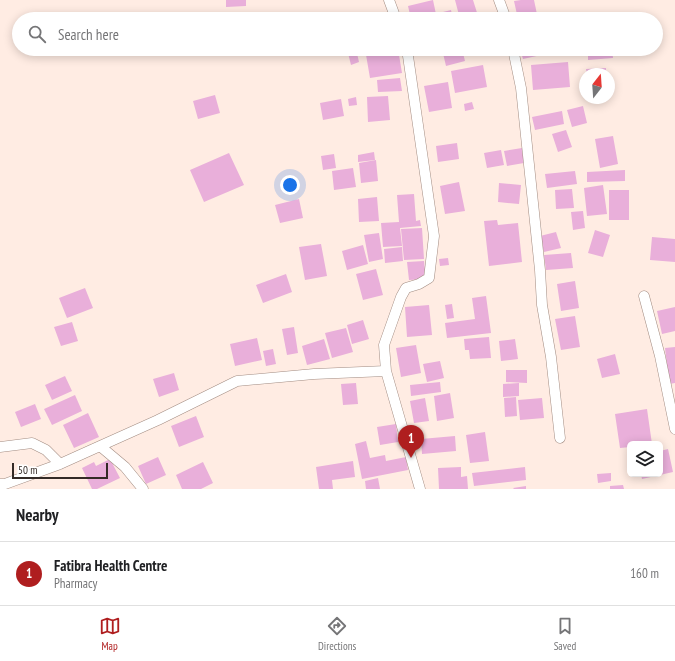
<!DOCTYPE html>
<style>
body{margin:0;font-family:"PT Sans Narrow",sans-serif;background:#f2f2f2;color:#202124}
.controls{position:absolute;right:12px;bottom:12px;display:grid;overflow:hidden;border-radius:6px;box-shadow:0 2px 10px #0003}
.controls button{width:36px;height:36px;display:grid;place-items:center;padding:0;border:0;border-bottom:1px solid #e0e0e0;background:#fff;color:#202124;font:20px sans-serif}
.compass{position:absolute;left:579px;top:68px;width:36px;height:36px;border-radius:50%;background:#fff;box-shadow:0 2px 10px #0003;rotate:17deg}
.scale{position:absolute;left:12px;bottom:10px;width:96px;box-sizing:border-box;padding-left:4px;border:2px solid #332a26;border-top:0;font-size:11px;line-height:14px;white-space:nowrap;color:#332a26;-webkit-text-stroke:3px #fff;paint-order:stroke}
.you{position:absolute;left:290px;top:185px;width:14px;height:14px;margin:-10px;border:3px solid #fff;border-radius:50%;background:#1a73e8;box-shadow:0 0 0 6px #1a73e833}
.badge{display:grid;place-items:center;width:26px;height:26px;border-radius:50%;background:#af1e1f;color:#fff;font-size:13px;font-weight:700}
.pin{position:absolute;translate:-50% -33px;filter:drop-shadow(0 1px 2px #0008)}
.pin::after{content:'';position:absolute;top:21px;width:14px;height:12px;background:inherit;clip-path:polygon(0 0,100% 0,50% 100%)}
.list{margin:0;padding:0;list-style:none}
h2{display:flex;justify-content:space-between;align-items:center;height:52px;margin:0;padding:0 16px;font-size:17px}
h2 small{font-size:13px;font-weight:400;color:#757577}
.list li{display:grid;grid-template-columns:26px 1fr auto;gap:12px;align-items:center;box-sizing:border-box;height:64px;padding:0 16px;border-top:1px solid #e0e0e0}
.list b{display:block;font-size:15px;white-space:nowrap}
.list p{margin:0;font-size:13px;white-space:nowrap;color:#757577}
.list em{font-size:13px;font-style:normal;color:#757577}
.icon{flex:none;width:22px;height:22px;fill:none;stroke:currentColor;stroke-width:2;stroke-linecap:round;stroke-linejoin:round}
.map{position:relative;flex:none;width:675px;height:489px;overflow:hidden}
.search{position:absolute;background:#fff;box-shadow:0 2px 10px #0003;left:12px;right:12px;top:12px;height:44px;display:flex;align-items:center;gap:10px;box-sizing:border-box;padding:0 14px;border-radius:22px;color:#757577;font-size:15px}
.sheet{height:116px;background:#fff}
nav{display:flex;justify-content:space-around;align-items:center;box-sizing:border-box;height:56px;border-top:1px solid #e0e0e0;background:#fff;font-size:11px;color:#757577}
nav a{display:grid;justify-items:center;gap:2px}
nav .on{color:#af1e1f}
.map>svg:first-child{display:block}
.building{fill:#e9afda}
.lines{fill:none;stroke-linecap:round;stroke-linejoin:round}
.minor-casing{stroke:#a28c82;stroke-width:11}
.minor{stroke:#fff;stroke-width:10}
</style>
<div class="map">
<svg width="675" height="489" viewBox="0 0 675 489">
<rect width="100%" height="100%" fill="#ffece3"/>
<path class="building" d="M226,0h20v6l-20,1z
M433,0l4,19h-26l-3,-13z
M455,0h18l6,19h-19z
M521,0h13l4,19h-20l-4,-18z
M451,10l2,9h-8l-2,-7z
M342,14l1,5h-14z
M347,49h9l3,13 -8,3z
M365,49h33l4,24 -32,5z
M442,49h20l3,12 -19,5z
M520,49h19l2,6 -18,4z
M597,49h15l1,9 -25,2v-10z
M568,62l2,25 -37,3 -2,-25z
M483,65l4,22 -32,6 -4,-22z
M606,68v6h-19l-1,-5z
M400,78l2,13 -24,1 -1,-12z
M448,82l4,26 -23,4 -5,-26z
M215,95l5,18 -22,6 -5,-18z
M388,96l2,24 -22,2 -1,-25z
M356,97l1,8 -8,1 -1,-7z
M341,99l3,17 -21,4 -3,-17z
M472,102l2,7 -9,2 -1,-7z
M583,106l4,17 -15,4 -5,-17z
M562,111l2,13 -29,6 -3,-13z
M566,130l6,17 -14,5 -6,-18z
M613,136l5,28 -18,4 -5,-29z
M457,143l2,16 -21,3 -2,-16z
M522,148l2,15 -17,3 -3,-15z
M501,150l3,15 -17,3 -3,-15z
M374,152l1,8 -17,2v-7z
M229,153l15,32 -40,17 -14,-32z
M334,154l2,14 -13,2 -2,-14z
M376,160l2,21 -17,2 -2,-20z
M353,168l3,19 -22,3 -2,-19z
M625,170v11l-38,1v-10z
M575,171l2,13 -30,4 -2,-14z
M459,182l6,29 -20,3 -5,-28z
M499,183l22,2 -2,19 -21,-2z
M603,185l4,29 -20,2 -3,-28z
M572,189l2,19 -18,1 -1,-19z
M609,190h20v30h-20z
M414,194l2,27 4,-1 1,6 -21,2 2,18 -19,1 -2,-24 18,-1 -2,-27z
M377,197l2,24 -20,1 -1,-23z
M299,199l4,19 -23,5 -5,-18z
M583,211l2,17 -12,2 -2,-18z
M497,220l1,5 20,-2 4,39 -33,4 -5,-45z
M422,228l2,31 -20,1 -3,-31z
M595,230l15,5 -7,22 -15,-4z
M556,232l5,16 -17,4 -4,-16z
M379,233l4,26 -14,3 -5,-27z
M652,237l23,2v23l-25,-2z
M321,244l6,32 -22,4 -6,-33z
M363,245l5,19 -21,6 -5,-19z
M402,247l1,14 -18,2 -1,-14z
M571,253l2,15 -27,2 -2,-15z
M448,258l1,7 -9,1 -1,-7z
M424,261l2,18 -17,1 -2,-18z
M376,269l7,26 -20,5 -7,-26z
M286,274l6,18 -29,11 -7,-18z
M575,281l4,27 -18,3 -4,-27z
M85,288l8,20 -26,10 -8,-20z
M486,296l5,37 -44,5 -2,-15 30,-4 -3,-21z
M452,304l2,14 -7,1 -2,-14z
M429,305l3,30 -25,2 -2,-30z
M675,307v24l-13,3 -5,-23z
M575,316l5,31 -19,3 -6,-31z
M363,320l6,19 -17,5 -5,-19z
M72,322l6,19 -17,5 -7,-19z
M294,327l4,26 -11,2 -5,-26z
M346,328l7,24 -21,6 -7,-25z
M489,337l2,21 -21,1 -1,-9h-4l-1,-11z
M257,338l5,22 -27,6 -5,-22z
M324,339l6,20 -23,6 -5,-19z
M515,339l3,20 -17,2 -2,-20z
M416,345l5,28 -20,4 -5,-29z
M675,347v36l-6,1 -4,-36z
M273,349l3,15 -10,2 -3,-15z
M615,354l5,20 -18,4 -5,-19z
M440,361l4,17 -17,4 -4,-18z
M506,370h21v13l-21,-1z
M174,373l5,17 -20,7 -6,-18z
M65,376l7,15 -20,9 -7,-15z
M440,382l1,10 -30,4 -1,-11z
M356,383l2,21 -15,1 -2,-21z
M519,383v13l-16,1v-13z
M450,393l4,25 -17,3 -3,-25z
M75,395l7,16 -30,14 -8,-16z
M516,397l1,19 -12,1 -1,-19z
M425,398l4,23 -15,2 -4,-22z
M542,398l2,20 -24,2 -2,-20z
M35,404l6,15 -20,8 -6,-15z
M647,409l5,35h-22v3l-10,1 -5,-34z
M88,413l11,24 -25,11 -11,-23z
M196,416l8,21 -25,10 -8,-21z
M396,424l2,18 -18,3 -3,-18z
M485,432l4,29 -19,2 -4,-28z
M455,436l1,15 -34,3 -1,-15z
M366,441l4,17 15,-3 1,6 20,-4 2,13 -46,9 -7,-35z
M668,449l5,23 -31,7 -1,-5h19v-23z
M158,457l8,18 -20,9 -8,-18z
M110,459l10,19 -23,11h-5l-10,-21 12,-6 2,4z
M353,461l2,16 -23,3 1,9h-14l-3,-22z
M203,462l10,21 -12,6h-19l-6,-14z
M461,467v10l6,-1 1,13h-29l-1,-21z
M525,467l1,13 -52,6 -2,-13z
M611,473v8l-13,2 -1,-9z
M378,478l2,11h-14l-1,-8z
M623,485l1,4h-14v-3z
M526,486v3h-12l-1,-1z"/>
<g class="lines">
<defs>
<path id="minor" d="M389,0l7,19
M499,0l7,19
M513,49l8,39 19,182 2,35 9,52 9,81
M644,296l16,60 15,73
M386,371l-2,-26 17,-48 5,-9 13,-4 10,-6 5,-42 -27,-187
M100,446l25,21 18,22
M0,447l32,-4 14,7 14,14
M0,484h5l55,-20 40,-18 58,-26 79,-39 77,-7 72,-3 34,118"/>
</defs>
<use href="#minor" class="minor-casing"/>
<use href="#minor" class="minor"/>
</g>
</svg>
<div class="controls">
<button><svg class="icon" aria-label="layers" viewBox="0 0 24 24"><path d="M12 4l9 5-9 5-9-5zM3 14l9 5 9-5"/></svg></button>
</div>
<svg class="compass" viewBox="-18 -18 36 36"><path d="M0-13l5 13h-10z" fill="#e53935"/><path d="M0 13l5-13h-10z" fill="#757577"/></svg>
<div class="scale">50 m</div>
<div class="you"></div>
<div class="pin badge" style="left:411px;top:458px">1</div>
<div class="search"><svg class="icon" aria-label="search" viewBox="0 0 24 24"><circle cx="10" cy="10" r="6"/><path d="M15 15l6 6"/></svg>Search here</div>
</div>
<section class="sheet">
<h2>Nearby<small></small></h2>
<ul class="list">
<li><span class="badge">1</span><div><b>Fatibra Health Centre</b><p>Pharmacy</p></div><em>160 m</em></li>
</ul>
</section>
<nav>
<a class="on"><svg class="icon" aria-label="map" viewBox="0 0 24 24"><path d="M3 6l6-2 6 2 6-2v14l-6 2-6-2-6 2zM9 4v14M15 6v14"/></svg>Map</a>
<a><svg class="icon" aria-label="directions" viewBox="0 0 24 24"><path d="M12 3l9 9-9 9-9-9zM9 14v-3h6M13 9l2 2-2 2"/></svg>Directions</a>
<a><svg class="icon" aria-label="saved" viewBox="0 0 24 24"><path d="M7 4h10v16l-5-4-5 4z"/></svg>Saved</a>
</nav>
